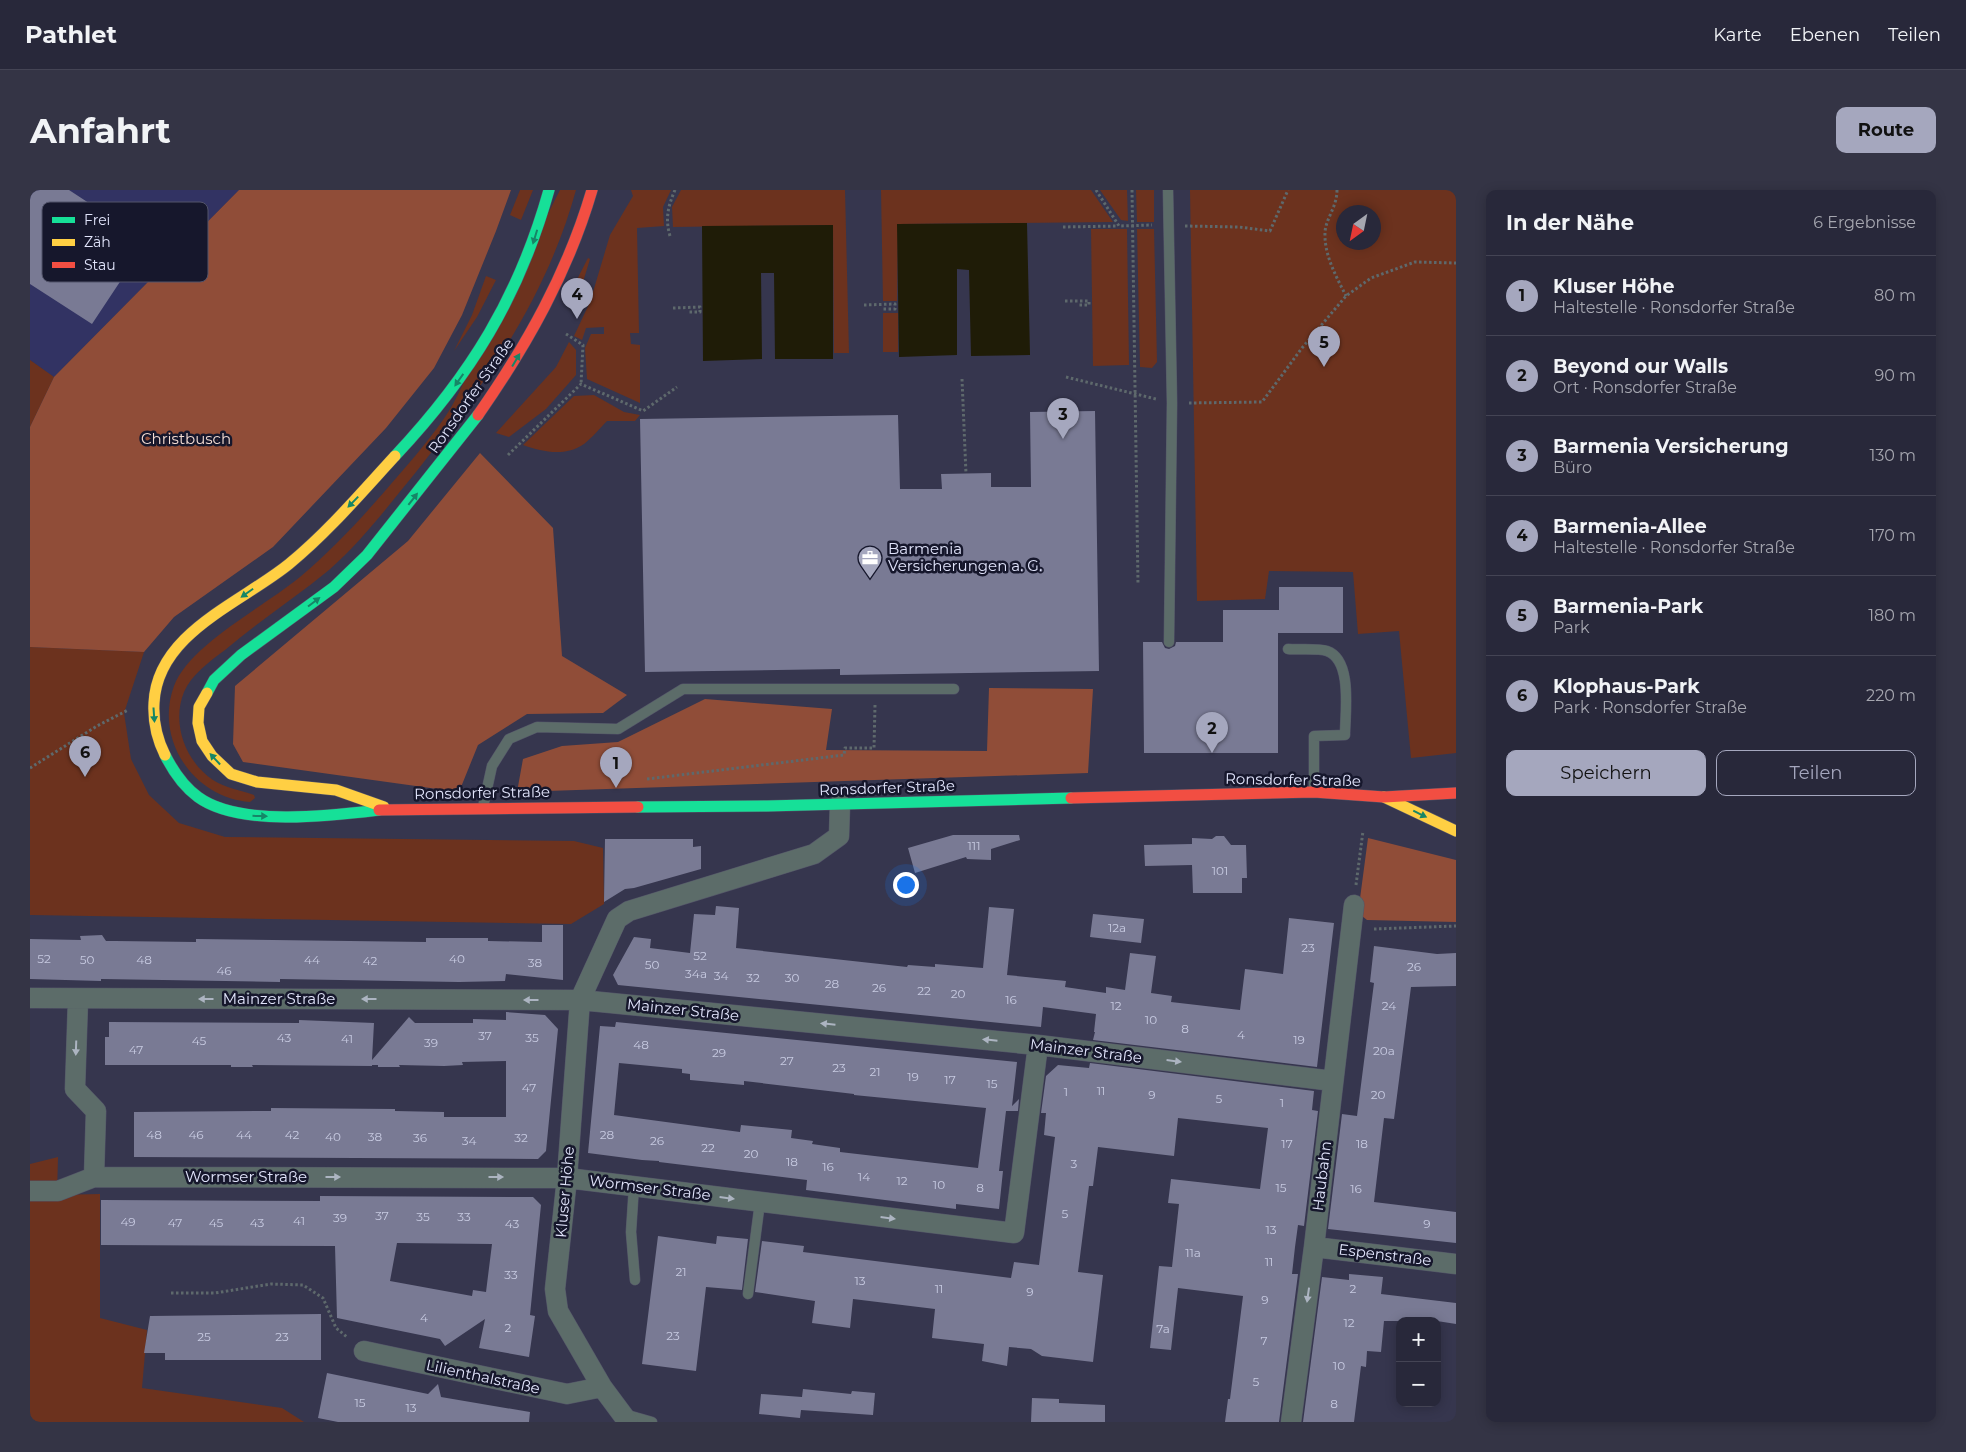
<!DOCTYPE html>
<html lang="de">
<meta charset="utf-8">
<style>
body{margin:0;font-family:Montserrat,sans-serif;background:#343445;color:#f1f3f6}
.controls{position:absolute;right:15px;bottom:15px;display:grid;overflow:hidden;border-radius:10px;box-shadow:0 2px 12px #0003}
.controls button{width:45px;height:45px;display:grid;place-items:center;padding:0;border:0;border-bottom:1px solid #444454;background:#28283a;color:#f1f3f6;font:25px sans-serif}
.compass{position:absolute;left:1306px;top:15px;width:45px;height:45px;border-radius:50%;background:#28283a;box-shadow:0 2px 12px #0003;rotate:213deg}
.you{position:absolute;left:875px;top:694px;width:18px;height:18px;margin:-12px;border:4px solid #fff;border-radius:50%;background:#1a73e8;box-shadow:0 0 0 8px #1a73e833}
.badge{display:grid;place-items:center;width:32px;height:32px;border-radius:50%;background:#a5a7be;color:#111;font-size:16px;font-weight:700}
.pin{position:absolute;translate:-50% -41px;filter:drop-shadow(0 1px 2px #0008)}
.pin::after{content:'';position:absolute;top:26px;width:18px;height:15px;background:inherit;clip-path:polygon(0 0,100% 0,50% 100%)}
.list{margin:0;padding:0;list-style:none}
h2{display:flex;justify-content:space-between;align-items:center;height:65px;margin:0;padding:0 20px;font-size:21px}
h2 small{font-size:16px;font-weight:400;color:#a5a6af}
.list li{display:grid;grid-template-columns:32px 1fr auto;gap:15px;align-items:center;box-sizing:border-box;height:80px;padding:0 20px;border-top:1px solid #444454}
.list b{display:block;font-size:19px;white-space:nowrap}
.list p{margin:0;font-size:16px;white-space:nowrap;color:#a5a6af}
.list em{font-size:16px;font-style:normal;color:#a5a6af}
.actions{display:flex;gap:10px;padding:15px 20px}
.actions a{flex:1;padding:11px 0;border:1px solid #a5a7be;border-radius:10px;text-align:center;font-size:18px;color:#a5a7be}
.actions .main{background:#a5a7be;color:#111}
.map{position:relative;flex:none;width:1426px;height:1232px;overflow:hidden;border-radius:10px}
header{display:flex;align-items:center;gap:30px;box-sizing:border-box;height:70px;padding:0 25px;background:#28283a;border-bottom:1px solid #444454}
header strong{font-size:24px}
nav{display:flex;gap:28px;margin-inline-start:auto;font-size:18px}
.intro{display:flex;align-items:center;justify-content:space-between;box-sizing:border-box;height:120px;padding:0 30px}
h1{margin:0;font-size:35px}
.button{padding:12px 22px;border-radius:10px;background:#a5a7be;color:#111;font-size:18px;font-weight:700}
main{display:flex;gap:30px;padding:0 30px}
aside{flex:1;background:#28283a;border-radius:10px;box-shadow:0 2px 12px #0003}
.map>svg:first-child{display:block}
.built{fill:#323363}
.green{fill:#6c321e;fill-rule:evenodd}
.forest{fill:#904d38}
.water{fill:#1f1c07}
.building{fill:#797a94;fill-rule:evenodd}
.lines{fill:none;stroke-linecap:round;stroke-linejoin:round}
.lane-casing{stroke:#535468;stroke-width:11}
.street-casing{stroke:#535468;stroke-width:21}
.fast-casing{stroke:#535468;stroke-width:12}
.slow-casing{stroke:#535468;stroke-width:12}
.jam-casing{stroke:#535468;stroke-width:12}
.path{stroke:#5e696c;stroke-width:3;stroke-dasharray:2.5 2.5;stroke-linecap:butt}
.lane{stroke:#5c6c69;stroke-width:10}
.street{stroke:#5c6c69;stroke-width:20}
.fast{stroke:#16e098;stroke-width:11}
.slow{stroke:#ffcf43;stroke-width:11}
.jam{stroke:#f24e42;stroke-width:11}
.oneway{fill:#168667}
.oneway2{fill:#acb4c1}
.labels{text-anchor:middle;stroke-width:5;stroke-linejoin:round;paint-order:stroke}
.number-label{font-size:12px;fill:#c7cae1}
.street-label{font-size:15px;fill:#e1e4fb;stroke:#16172c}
.park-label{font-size:15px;fill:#f3dcd3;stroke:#16172c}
.poi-label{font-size:15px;fill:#e1e4fb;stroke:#16172c;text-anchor:start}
.key{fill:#16172c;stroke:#53546a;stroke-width:1}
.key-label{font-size:14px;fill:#e1e4fb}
</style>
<header>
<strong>Pathlet</strong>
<nav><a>Karte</a><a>Ebenen</a><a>Teilen</a></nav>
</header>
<div class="intro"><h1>Anfahrt</h1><a class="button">Route</a></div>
<main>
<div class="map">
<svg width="1426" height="1232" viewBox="0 0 1426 1232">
<rect width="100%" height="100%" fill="#36364e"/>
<path class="built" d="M0,0h209l-185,187 -24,-17z"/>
<path class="green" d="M490,0h13l-12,30 -11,-5z
M530,0h16c-30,109 -91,194 -160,282 -28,34 -54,69 -87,98 -34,28 -71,52 -104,80 -15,11 -34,25 -41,42 -13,32 2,70 29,88 12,8 28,10 41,15l1,3 -5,4c-56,-4 -96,-62 -76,-116 15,-41 91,-80 126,-109 31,-26 58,-55 85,-86 20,-23 41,-47 58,-71 14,-19 26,-51 37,-72 27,-53 53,-105 80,-158z
M601,0h40l-8,17 1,19 -27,2 2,105h-9l1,11 9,1v58l-53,-24 -2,-31 6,-14h13v-7l-18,1 -4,12 -8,-4 16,-34 20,-67 23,-39z
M651,0h164l4,163h-15l-1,-128 -160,2 -1,-20z
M851,0h210l22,32 -215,2 -1,77h-14z
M1070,0h27l1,31 -7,-1z
M1106,0h18v32h-17z
M1160,0h266v563l-45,5 -12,-127 -41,3 -5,-62 -84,-1 -4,28 -68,2zM1314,22h30v30h-30z
M1061,39h36l2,136 -36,1z
M1107,39h17l3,133 -5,6 -12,-1z
M558,68l2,1 -14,46 -10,-4z
M456,86l10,4 -19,37 -23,34 18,-36z
M853,123h15v39h-15z
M539,152l7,8v25l-30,34 -37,28 -13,-4 60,-66z
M0,170l24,17 -24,50z
M564,205l30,17 16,3 -5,6h-28c-7,7 -15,17 -23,23 -19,13 -41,8 -61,1l51,-49z
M0,457l114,5 -20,61 7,46 18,36 30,28 46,14 349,4 29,7 1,56 -33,20 -541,-9z
M28,967l-1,38 43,-1v124l47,12 -5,58 140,20 22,14h-274v-258z"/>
<path class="forest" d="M209,0h272l-15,41 -34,84 -28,53 -48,60 -113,119 -99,70 -30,35 -114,-5v-220l24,-50z
M450,263l73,75 9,128 65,39 -24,18 -76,1 -49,31 -19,47 -216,-30 -10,-18 2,-58 173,-145z
M959,498l104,1 -5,84 -571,19 6,-33 39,-13 56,-4 87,-43 127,10 -6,41 161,1z
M1338,648l88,22v62l-89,-2 -5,-4 -3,-10z"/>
<path class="water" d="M997,33l3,132 -59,1 -2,-86 -12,-1v86l-58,2 -2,-133z
M803,35v134h-58l-1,-86h-13l1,86 -59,2 -1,-135z"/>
<path class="building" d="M0,0h39l78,51 -55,83 -62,-40z
M1065,221l4,260 -259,4v-6l-195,3 -5,-253 258,-4 2,74h42l-1,-15 50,-1v14h40l-1,-75z
M1249,397h64v46h-65v120h-134l-1,-111h19l3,6 4,1 6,-3 1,-4h47v-32h56z
M923,645h66l1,5 -29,9v11l-24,-1 -1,-2 -51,16 -7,-25z
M1186,646h8l7,9h15l1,33h-5v15h-49l-1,-28 -47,1 -1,-21 48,-1v-6l20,1z
M575,649h88v8l8,-1v23l-67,19 -9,1 -21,13z
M686,716l23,2 -3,40 171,19 1,-2 27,2v-3l48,4 6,-61 25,2 -7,66 59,6 -1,6 41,6v-6l19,3 5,-37 26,3 -5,37 21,3 -1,6 69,8 5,-41 38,5 6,-56 45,5 -17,144 -224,-27 2,-8h-1l2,-18 -53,-7 -2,20 -423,-42 -5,-10 21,-38 17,2 -1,9 40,5 4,-39 21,1z
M1063,724l51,5 -3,24 -51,-6z
M512,735h21v55l-57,-6 -1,7 -46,1 -179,-3v3l-179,-3v2l-71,-2v-40l51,1 -1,-4 22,-1 4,6h9l81,1v-3l230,3v-4h62v3l54,1z
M1344,756l63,8 19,-1v33l-45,1 -17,132 -10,-1 -10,84 82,10v31l-128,-14 14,-115 15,2 17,-133 -4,-1z
M476,822l39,3 13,14 -12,122 -8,8 -404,-2v-45l137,-1v-3l124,1v2l49,1v5h62v-56l-44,1 1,3 -19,1 -45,-1 1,2h-22v-2h-6v1l-120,-1 1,2h-22v-2h-126v-28h4v-15l190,1v-3l75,3 -2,37 37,-43 6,6h58v-4l33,1z
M586,832l401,40 -5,44 7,-7 -1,12h-12l-7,60h4l-4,38 -43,-5v5l-150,-19 1,-10 -148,-18v-1l-17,-1 -54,-7 12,-127 15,1zM589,873l63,6v4l8,1v6l54,5v-4l110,13v1l132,13 -8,60 -138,-16v-4l-28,-4 1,-3 -22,-3 1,-8 -51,-5 -1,7 -126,-17z
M1060,873l224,28 -2,19 6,1 -14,115 -6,-1 -3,22 -3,27h6l-19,148h-54l3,-23h2l13,-103 -65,-8 -7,62 -21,-2 9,-82 13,1 7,-63 -11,-1 3,-24 89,10 8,-61 -90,-10 -4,38 -76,-9 -5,39h-4l-11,86 25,3 -10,87 -51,-6 -11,-7 -22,-2 -2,19 -25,-5 2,-17 -52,-6 3,-29 -82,-10 -3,29 -38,-5 3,-22 -60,-9 7,-51 42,5 -1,6 208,26 3,-16 25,3 16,-128 -11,-2 2,-22h-5l5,-37 12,-11 31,3z
M290,1006l213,1 8,8 -11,110 5,1 -6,41 -50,-9 6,-29 -40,27 -5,-7 -103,-21 -2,-72 -234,-1v-45l219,1zM367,1053l95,1 -6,48 -13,-2 -1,6 -82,-15z
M628,1046l58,8 1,-8 31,3 -6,51 -36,-3 -10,84 -54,-7z
M1319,1084l34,3 -2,17 75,9v21l-19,-3h-53l-3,31 -14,-1 -1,16 -5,-1 -7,56h-51l19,-145 27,3z
M291,1124v46h-156v-7h-21l6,-37z
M297,1183l101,21 10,-10 3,13 89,15 -1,10h-191l-20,-4z
M773,1199l48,5 1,-3 23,2 -2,22 -72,-5 -1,8 -41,-4 2,-20 41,3 -1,8z
M1002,1208l27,1v4l46,2v17h-74z"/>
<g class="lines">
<defs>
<path id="lane" d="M1138,0l4,213 -3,239
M1258,459c11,1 30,-1 39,2 26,9 18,62 18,84l-31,1v55
M453,617l9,-41 17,-27 28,-12 81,2 65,-40h271
M604,996l-3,46 4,48
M718,1104l12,-92
M594,1224l28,8"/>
<path id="street" d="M0,808l550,2 458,45 295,36
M48,810l-3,89 21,22 -2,66
M0,1001h28l36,-14 473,1 447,55 24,-188
M1284,1057l142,17
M334,1161l203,43 35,-7
M598,1232l-26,-35 -44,-76 -3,-22 12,-111 13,-178 37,-81 12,-8 185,-57 25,-18 1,-32
M1261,1232l23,-175 40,-342"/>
<path id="fast" d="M365,266c76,-81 124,-159 154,-266
M177,503l7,-13 27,-25 93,-68 33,-32 111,-140
M135,565c8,16 18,31 33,42 41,30 132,19 181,13
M608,617l129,-1 304,-8"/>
<path id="slow" d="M177,503l-8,14 -1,16 4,18 10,15 19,18 26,8 79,8 48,17
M135,565c-8,-16 -12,-34 -11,-52 3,-70 87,-100 135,-139 39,-32 72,-71 106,-108
M1354,607l72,34"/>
<path id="jam" d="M448,225c49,-70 90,-143 114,-225
M1041,608l243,-6 70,5 72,-4
M349,620l259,-3"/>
</defs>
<use href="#lane" class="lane-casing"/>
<use href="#street" class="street-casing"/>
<use href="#fast" class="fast-casing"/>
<use href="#slow" class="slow-casing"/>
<use href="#jam" class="jam-casing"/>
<path class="path" d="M1066,0l23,36 33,-1
M1102,0l6,394
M1307,0c0,17 -11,28 -12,42 -1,23 11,44 21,64
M1155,36l54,1 31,4 18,-41
M1033,37l55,-1
M640,46c-5,-17 -2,-30 5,-46
M1035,111h24v4h-10
M834,115l31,-1v5h-12
M643,118l27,-1v5h-12
M536,144l17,11 -2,39
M1036,187l90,22
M932,189l4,95
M1159,213l73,-1 40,-54 44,-52 25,-18 44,-16 41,1
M478,265l73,-71 62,27 34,-24
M0,578l67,-42 31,-16
M617,589l197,-24 1,-7h29l1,-43
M1326,695l7,-54
M1344,739l82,-3
M141,1103h44l56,-9 32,1 20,13 13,30 11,9"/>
<use href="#lane" class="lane"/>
<use href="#street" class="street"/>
<use href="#fast" class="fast"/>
<use href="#slow" class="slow"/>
<use href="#jam" class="jam"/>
</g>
<defs><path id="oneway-solid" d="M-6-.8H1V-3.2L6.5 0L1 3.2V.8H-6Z" transform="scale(1.25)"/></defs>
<g class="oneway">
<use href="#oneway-solid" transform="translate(505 47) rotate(107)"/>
<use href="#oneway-solid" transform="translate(486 170) rotate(-59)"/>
<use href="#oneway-solid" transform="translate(429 190) rotate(125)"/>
<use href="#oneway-solid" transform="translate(383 309) rotate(-52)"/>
<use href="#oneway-solid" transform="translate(323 312) rotate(134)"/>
<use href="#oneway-solid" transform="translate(217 403) rotate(145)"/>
<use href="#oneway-solid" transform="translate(284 412) rotate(-37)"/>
<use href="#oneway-solid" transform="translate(124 525) rotate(86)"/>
<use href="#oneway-solid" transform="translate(185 569) rotate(-133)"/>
<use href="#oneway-solid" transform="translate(1390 624) rotate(26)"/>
<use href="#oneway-solid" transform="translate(230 626) rotate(1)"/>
</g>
<g class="oneway2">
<use href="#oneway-solid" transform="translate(176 809) rotate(-180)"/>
<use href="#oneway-solid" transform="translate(339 809) rotate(-180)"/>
<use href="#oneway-solid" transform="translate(501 810) rotate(-180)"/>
<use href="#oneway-solid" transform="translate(798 834) rotate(-174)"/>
<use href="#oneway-solid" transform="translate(960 850) rotate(-174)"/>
<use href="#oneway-solid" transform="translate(46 858) rotate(92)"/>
<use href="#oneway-solid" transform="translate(1144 871) rotate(7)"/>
<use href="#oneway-solid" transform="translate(303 987)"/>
<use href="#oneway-solid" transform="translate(466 987)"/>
<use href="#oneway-solid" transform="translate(697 1008) rotate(7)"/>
<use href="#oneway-solid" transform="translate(858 1028) rotate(7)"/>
<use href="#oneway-solid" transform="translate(1278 1105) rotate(98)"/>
</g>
<defs>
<symbol id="office-pin" viewBox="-11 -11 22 30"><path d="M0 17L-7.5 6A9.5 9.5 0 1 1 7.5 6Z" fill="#a5a7be" stroke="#16172c"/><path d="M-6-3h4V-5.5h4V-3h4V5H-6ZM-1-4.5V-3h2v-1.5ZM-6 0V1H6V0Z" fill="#fff"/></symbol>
</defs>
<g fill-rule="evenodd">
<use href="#office-pin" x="826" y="354" width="28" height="38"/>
</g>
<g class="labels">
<g class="number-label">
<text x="944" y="660">111</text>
<text x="1190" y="685">101</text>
<text x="1087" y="742">12a</text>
<text x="1278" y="762">23</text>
<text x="670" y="770">52</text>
<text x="14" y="773">52</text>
<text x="427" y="773">40</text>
<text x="57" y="774">50</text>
<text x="114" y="774">48</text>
<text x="282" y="774">44</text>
<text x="340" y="775">42</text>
<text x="505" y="777">38</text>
<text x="622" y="779">50</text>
<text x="1384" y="781">26</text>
<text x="194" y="785">46</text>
<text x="666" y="788">34a</text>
<text x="691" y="790">34</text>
<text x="723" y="792">32</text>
<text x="762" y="792">30</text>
<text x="802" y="798">28</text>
<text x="849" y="802">26</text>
<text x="894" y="805">22</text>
<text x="928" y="808">20</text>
<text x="981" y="814">16</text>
<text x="1086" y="820">12</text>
<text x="1359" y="820">24</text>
<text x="1121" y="834">10</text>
<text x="1155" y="843">8</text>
<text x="1211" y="849">4</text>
<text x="455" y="850">37</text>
<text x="254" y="852">43</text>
<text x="502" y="852">35</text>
<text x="317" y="853">41</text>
<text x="1269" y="854">19</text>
<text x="169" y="855">45</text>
<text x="401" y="857">39</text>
<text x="611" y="859">48</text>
<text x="106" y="864">47</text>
<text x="1354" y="865">20a</text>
<text x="689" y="867">29</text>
<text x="757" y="875">27</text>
<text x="809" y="882">23</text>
<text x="845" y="886">21</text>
<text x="883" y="891">19</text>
<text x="920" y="894">17</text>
<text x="962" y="898">15</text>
<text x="499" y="902">47</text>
<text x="1071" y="905">11</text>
<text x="1036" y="906">1</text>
<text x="1122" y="909">9</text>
<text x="1348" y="909">20</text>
<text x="1189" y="913">5</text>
<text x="1252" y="917">1</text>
<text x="124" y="949">48</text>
<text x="166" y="949">46</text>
<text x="214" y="949">44</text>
<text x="262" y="949">42</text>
<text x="577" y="949">28</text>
<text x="303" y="951">40</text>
<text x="345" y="951">38</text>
<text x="390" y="952">36</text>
<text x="491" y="952">32</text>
<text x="439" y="955">34</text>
<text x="627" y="955">26</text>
<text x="1257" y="958">17</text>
<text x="1332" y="958">18</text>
<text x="678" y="962">22</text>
<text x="721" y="968">20</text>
<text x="762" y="976">18</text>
<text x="1044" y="978">3</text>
<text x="798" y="981">16</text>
<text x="834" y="991">14</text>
<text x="872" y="995">12</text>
<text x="909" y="999">10</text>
<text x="950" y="1002">8</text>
<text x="1251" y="1002">15</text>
<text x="1326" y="1003">16</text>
<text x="1035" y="1028">5</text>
<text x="352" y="1030">37</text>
<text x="393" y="1031">35</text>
<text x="434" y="1031">33</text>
<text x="310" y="1032">39</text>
<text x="269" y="1035">41</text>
<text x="98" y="1036">49</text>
<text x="145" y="1037">47</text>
<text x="186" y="1037">45</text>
<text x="227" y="1037">43</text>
<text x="482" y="1038">43</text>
<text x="1397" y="1038">9</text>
<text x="1241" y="1044">13</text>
<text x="1163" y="1067">11a</text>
<text x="1239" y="1076">11</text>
<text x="651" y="1086">21</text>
<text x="481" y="1089">33</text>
<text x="830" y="1095">13</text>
<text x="909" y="1103">11</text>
<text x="1323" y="1103">2</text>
<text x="1000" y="1106">9</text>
<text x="1235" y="1114">9</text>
<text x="394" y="1132">4</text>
<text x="1319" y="1137">12</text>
<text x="478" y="1142">2</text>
<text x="1133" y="1143">7a</text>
<text x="643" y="1150">23</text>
<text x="174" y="1151">25</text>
<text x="252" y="1151">23</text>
<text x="1234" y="1155">7</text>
<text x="1309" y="1180">10</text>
<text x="1226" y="1196">5</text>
<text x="330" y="1217">15</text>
<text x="1304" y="1218">8</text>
<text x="381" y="1222">13</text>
</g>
<g class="street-label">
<text transform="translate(441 206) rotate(-55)" y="5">Ronsdorfer Straße</text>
<text transform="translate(1263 590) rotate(1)" y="5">Ronsdorfer Straße</text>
<text transform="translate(857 598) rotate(-2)" y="5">Ronsdorfer Straße</text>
<text transform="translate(452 603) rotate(-1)" y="5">Ronsdorfer Straße</text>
<text x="249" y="814">Mainzer Straße</text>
<text transform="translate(653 820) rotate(6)" y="5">Mainzer Straße</text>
<text transform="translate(1056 861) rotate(7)" y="5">Mainzer Straße</text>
<text transform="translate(1292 986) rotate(-83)" y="5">Haubahn</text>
<text x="216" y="992">Wormser Straße</text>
<text transform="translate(620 998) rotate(7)" y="5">Wormser Straße</text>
<text transform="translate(535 1002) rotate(-85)" y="5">Kluser Höhe</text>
<text transform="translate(1355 1065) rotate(7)" y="5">Espenstraße</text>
<text transform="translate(453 1187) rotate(12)" y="5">Lilienthalstraße</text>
</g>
<g class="park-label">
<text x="156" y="254">Christbusch</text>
</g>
<g class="poi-label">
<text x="858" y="364">Barmenia<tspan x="858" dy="17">Versicherungen a. G.</tspan></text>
</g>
</g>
<rect x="12" y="12" width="166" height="80" rx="8" class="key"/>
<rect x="22" y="27" width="23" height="6" fill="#16e098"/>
<rect x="22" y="49" width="23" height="7" fill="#ffcf43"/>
<rect x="22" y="72" width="23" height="6" fill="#f24e42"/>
<g class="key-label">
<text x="54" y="35">Frei</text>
<text x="54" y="57">Zäh</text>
<text x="54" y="80">Stau</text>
</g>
</svg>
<div class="controls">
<button>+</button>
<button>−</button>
</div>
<svg class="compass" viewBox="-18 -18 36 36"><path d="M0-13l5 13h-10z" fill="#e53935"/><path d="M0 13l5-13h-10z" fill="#a5a6af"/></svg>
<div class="you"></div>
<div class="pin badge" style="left:586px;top:598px">1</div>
<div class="pin badge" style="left:1182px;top:563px">2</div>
<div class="pin badge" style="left:1033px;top:249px">3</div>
<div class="pin badge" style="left:547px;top:129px">4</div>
<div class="pin badge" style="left:1294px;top:177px">5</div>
<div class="pin badge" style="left:55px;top:587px">6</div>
</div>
<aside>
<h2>In der Nähe<small>6 Ergebnisse</small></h2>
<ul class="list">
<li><span class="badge">1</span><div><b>Kluser Höhe</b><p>Haltestelle · Ronsdorfer Straße</p></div><em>80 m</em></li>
<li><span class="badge">2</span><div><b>Beyond our Walls</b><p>Ort · Ronsdorfer Straße</p></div><em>90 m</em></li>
<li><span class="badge">3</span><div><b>Barmenia Versicherung</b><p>Büro</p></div><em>130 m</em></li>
<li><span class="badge">4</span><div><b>Barmenia-Allee</b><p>Haltestelle · Ronsdorfer Straße</p></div><em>170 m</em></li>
<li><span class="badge">5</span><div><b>Barmenia-Park</b><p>Park</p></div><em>180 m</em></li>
<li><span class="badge">6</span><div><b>Klophaus-Park</b><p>Park · Ronsdorfer Straße</p></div><em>220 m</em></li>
</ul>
<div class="actions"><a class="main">Speichern</a><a>Teilen</a></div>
</aside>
</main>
